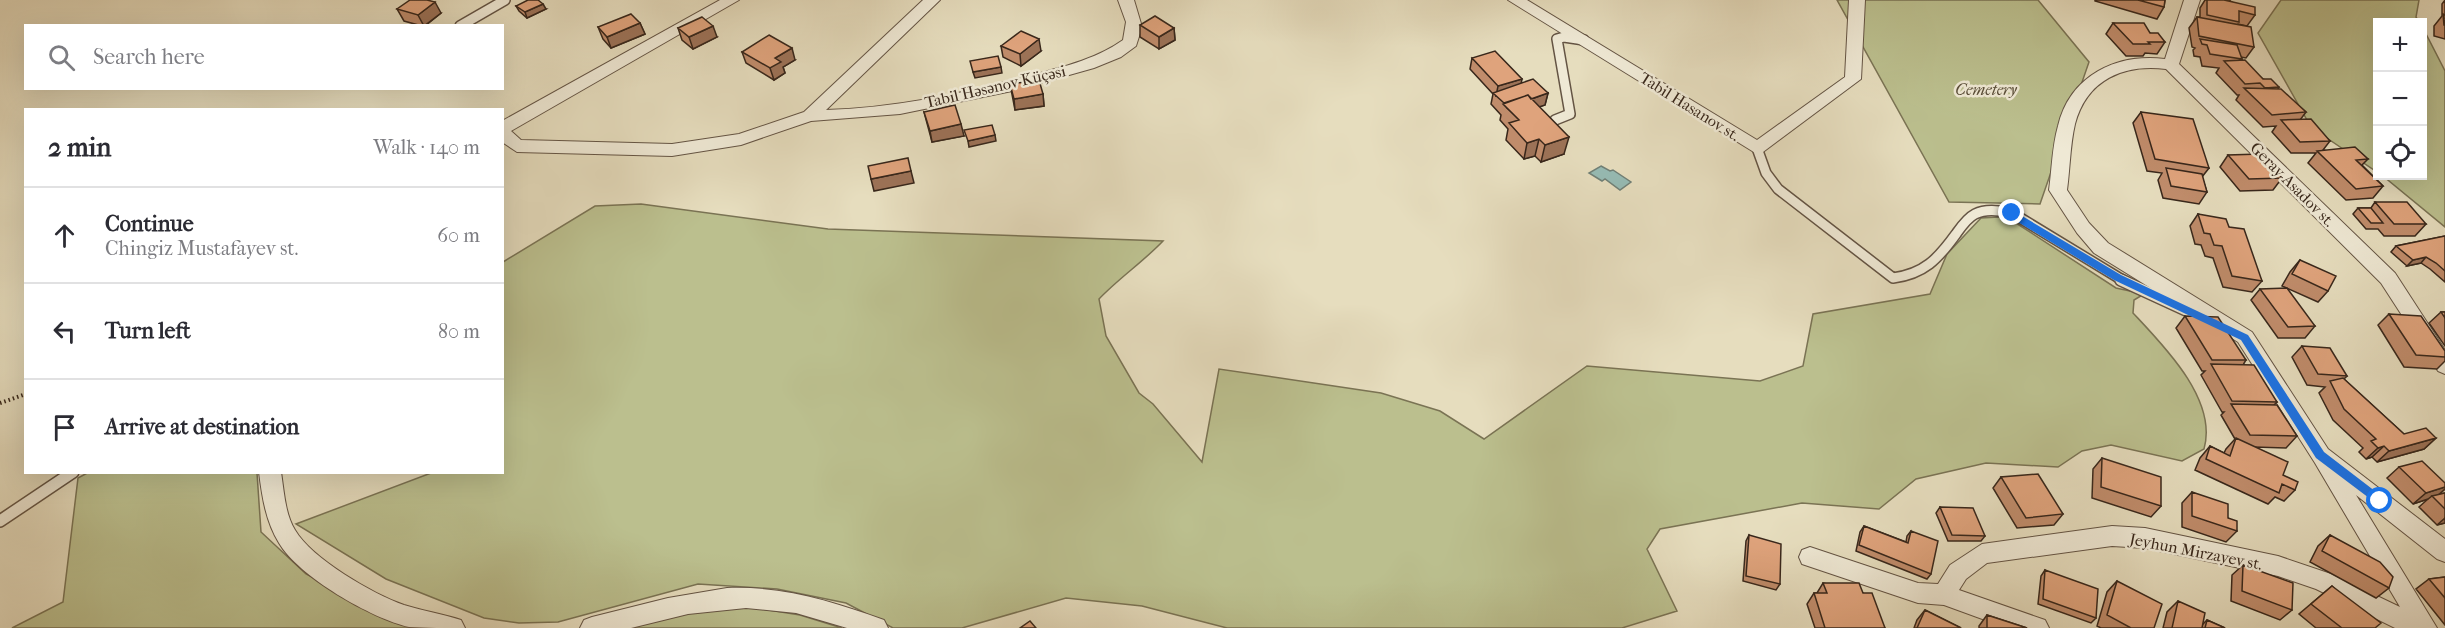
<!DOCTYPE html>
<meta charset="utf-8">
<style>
body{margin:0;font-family:"IM FELL French Canon",serif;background:#f2f2f3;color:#2b2b33}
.controls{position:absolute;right:18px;top:18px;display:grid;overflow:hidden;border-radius:0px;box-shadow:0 6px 24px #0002}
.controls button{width:54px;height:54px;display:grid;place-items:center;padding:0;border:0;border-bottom:2px solid #e1e1e2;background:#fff;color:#2b2b33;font:30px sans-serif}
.stop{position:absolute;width:18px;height:18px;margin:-14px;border:4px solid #1a73e8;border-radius:50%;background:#fff}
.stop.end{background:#1a73e8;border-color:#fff;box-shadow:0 2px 6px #0008}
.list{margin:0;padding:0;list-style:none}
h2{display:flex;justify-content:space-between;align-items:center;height:78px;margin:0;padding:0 24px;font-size:26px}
h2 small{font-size:20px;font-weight:400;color:#7c7c81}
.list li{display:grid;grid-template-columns:39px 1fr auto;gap:18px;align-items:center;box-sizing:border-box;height:96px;padding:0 24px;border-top:2px solid #e1e1e2}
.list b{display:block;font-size:22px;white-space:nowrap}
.list p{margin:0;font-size:20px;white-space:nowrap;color:#7c7c81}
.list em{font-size:20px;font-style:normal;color:#7c7c81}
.icon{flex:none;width:33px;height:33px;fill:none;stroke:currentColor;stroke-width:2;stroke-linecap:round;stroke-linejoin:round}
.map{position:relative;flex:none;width:2445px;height:628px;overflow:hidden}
.search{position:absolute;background:#fff;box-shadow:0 6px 24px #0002;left:24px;top:24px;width:480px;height:66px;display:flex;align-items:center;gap:15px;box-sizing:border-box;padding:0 21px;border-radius:0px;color:#7c7c81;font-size:22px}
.panel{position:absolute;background:#fff;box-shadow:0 6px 24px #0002;left:24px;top:108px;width:480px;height:366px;border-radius:0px}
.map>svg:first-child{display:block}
.green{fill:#bbbf8e;stroke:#7a7354;stroke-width:1.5}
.water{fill:#96bbb4;stroke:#708077;stroke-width:1.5}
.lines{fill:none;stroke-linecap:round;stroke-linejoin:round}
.lane-far1-casing{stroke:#645444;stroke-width:12}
.lane-casing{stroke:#645444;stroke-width:14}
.street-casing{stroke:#645444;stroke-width:2}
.path{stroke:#38271b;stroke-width:4;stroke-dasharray:1.5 3;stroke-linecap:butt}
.lane-far1{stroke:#efe9d5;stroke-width:9}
.lane{stroke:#efe9d5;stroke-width:11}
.street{fill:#efe9d5;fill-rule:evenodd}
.wall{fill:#c08c6b;stroke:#38271b;stroke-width:1.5}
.shaded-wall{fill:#9c7257;stroke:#38271b;stroke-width:1.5}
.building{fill:#dfa37c;stroke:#38271b;stroke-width:1.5}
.route{fill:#1a73e8}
.labels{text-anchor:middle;stroke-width:5;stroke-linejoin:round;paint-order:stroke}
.street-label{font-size:16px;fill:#38271b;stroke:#efe9d5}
.park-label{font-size:16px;font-style:italic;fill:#594d38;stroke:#efe9d5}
</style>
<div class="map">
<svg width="2445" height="628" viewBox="0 0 2445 628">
<rect width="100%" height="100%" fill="#e6ddbe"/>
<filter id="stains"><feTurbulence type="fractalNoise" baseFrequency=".00333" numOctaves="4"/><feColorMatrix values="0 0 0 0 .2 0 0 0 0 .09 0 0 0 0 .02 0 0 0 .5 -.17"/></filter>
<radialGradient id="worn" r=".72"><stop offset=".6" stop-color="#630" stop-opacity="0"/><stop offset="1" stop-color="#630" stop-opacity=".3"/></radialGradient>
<path class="green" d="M1837,0h201l51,62 -49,142 -91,-2z
M2281,0h138l-3,17 3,5h-41l-1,150 -56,-38 -14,-14 -49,-87z
M2423,28l22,43v156l-62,-51h39z
M641,204l187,25 335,12c-20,21 -44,37 -64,58l7,37 33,57 14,11 49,58 17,-93 162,24 59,18 44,28 103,-73 173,15 43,-15 10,-52 117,-20 17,-40 34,-36 18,-1 17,6 100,65 28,6 -10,6 -1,13c31,33 85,87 71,136l-22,12 -71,-16 -29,6 -24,16 -72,-4 -70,16 -37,30 -77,-6 -142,26 -13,20 30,62 -55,17h-395l-85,-22 -76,-8 -104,30h-69l-47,-25 -69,-14 -79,-5 -140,38 -39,1 -35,-5 -98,-39 -90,-55 135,-51 71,-1 1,-210 92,-56z
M89,472l168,1 4,59 45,42 67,35 63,19h-424l51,-26 15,-124z
M744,606l56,9 42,13h-228l35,-10z"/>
<path class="water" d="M1601,166l9,5 3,-1 18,12 -11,8 -15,-11 -3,2 -13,-8z"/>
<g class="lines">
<defs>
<path id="lane-far1" d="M460,26l45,-26
M1555,120l15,-6 -13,-75 7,-2 20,3
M1757,148l9,25 12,16 115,89c31,-4 45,-19 63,-44 5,-7 11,-16 19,-20 12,-6 25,-3 37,-1l112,68"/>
<path id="lane" d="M2121,280l76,35
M0,521l73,-49"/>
<path id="street" d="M720,0h19l-228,131 10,9 151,4 67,-10 65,-22 119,-112h17l-114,110c68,-2 134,-16 199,-33 34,-9 70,-17 98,-37l3,-18 -8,-22h16l8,27 -6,19 -15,11 -27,11 -82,23 -112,23 -89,7 -70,24 -69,11 -155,-4 -15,-10v-21z
M1508,0h19l230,140 88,-63 4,-77h16l-4,79 -98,73 -6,2z
M2184,0h16l-21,64 216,209 50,77v24l-7,-3 -57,-88 -215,-214c-42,-5 -79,10 -91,55 -5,21 -5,44 -8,66l22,33 19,20 144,89 76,117 117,90v23l-8,-3 -81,-64 81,133h-42l-79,-39 -38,-13 -133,-28 -33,-2 -125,17 -21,16 -7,11 86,30 4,8h-42l-63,-23 -26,-2 -116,-39 -3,-7 3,-7 8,-3 108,36 20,1 12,-19 32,-21 130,-18 33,2 133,28 53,18 69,33 -85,-144 -77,-121 -144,-89 -17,-20 -28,-43c3,-21 3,-43 9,-64 12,-51 59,-73 107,-67z
M259,472h22c3,19 4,42 14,58 17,29 78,64 109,75 19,6 39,9 57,15l4,8c-18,0 -39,0 -56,-1 -37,-8 -111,-51 -130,-84 -13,-21 -17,-46 -20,-71z
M727,588c56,-2 105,13 157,32l4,8h-41l-51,-15 -50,-5 -58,6 -57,14h-51l4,-8 8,-3 76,-19z"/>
</defs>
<use href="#lane-far1" class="lane-far1-casing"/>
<use href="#lane" class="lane-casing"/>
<use href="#street" class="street-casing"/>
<path class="path" d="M0,403l26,-9"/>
<use href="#lane-far1" class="lane-far1"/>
<use href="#lane" class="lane"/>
<use href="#street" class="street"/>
</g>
<path class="wall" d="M2095,0h70l-1,7 -7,12 -62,-18z
M2205,0h25v1l25,14 -8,11 -9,-2 -1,1 17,22 -8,11 -5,-1 1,2 -1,2 22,18 16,8 -1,2 28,23 -6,8 30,21 -7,9 45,9 -6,6 21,21 -10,12 -27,2 -38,-37 8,-10h-25l-19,-21 4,-6 -13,1 -27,-27 3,-5h-2l-21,-22 3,-5 -17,-2 -2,-9 -6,-1 -1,-6 2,-2 -3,-1 -3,-19 8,-11h3v-9z
M2445,0v39l-11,-3v-10l8,-10v-12z
M516,6l30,3 -19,9 -8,-7z
M397,9l44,4 -16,13h-3l-18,-5z
M640,23l5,11 -34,14 -8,-9 -5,-12z
M2113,23l37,10 15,9 -8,12 -12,-1 -2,3h-17l-20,-22z
M1140,25l34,3 1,12 -16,9 -19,-12z
M678,28l39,9 -24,12 -11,-9z
M1001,46l40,5 -20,15 -18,-9z
M742,52l53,8 -12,7 2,6 -11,7 -28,-17z
M1472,58l49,25 27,10 -3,12 -6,2 25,47 -23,8 -6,-6 -11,3 -18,-19 2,-11 -8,-9 1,-5 -10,-11 2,-10 -23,-25z
M1010,84l33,10 1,12 -29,4z
M924,112l40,24 -32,6z
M2141,112l68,56 -7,9 5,15 -8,12 -36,-6 -5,-18 4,-7 -15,-2 -14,-48z
M2228,155l54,23 -9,12 -33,1 -20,-24z
M2375,202l51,22 -11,12h-31l-6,-7h-12l-13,-15 5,-6h13z
M2198,214l31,13 33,54 -10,11 -29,-5 -10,-29 -8,-2 -4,-11 -6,-1 -5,-18z
M2445,236v46l-15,-13 -9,-6 -14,3 -16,-14 5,-6z
M2300,260l28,31 -10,11 -36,-16 8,-14z
M2260,289l55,37 -10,12h-27l-27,-38z
M2441,312h4v34l-16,-23z
M2389,314l56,37v10l-8,8 -33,-2 -26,-42z
M2185,316l61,44 -3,5 34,37 -3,3 23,31 -11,12 -31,-1 28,28 12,15 -11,11 -9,-4 -7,7 -73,-34 5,-12 10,-12 14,7 2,-4 9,-10 -14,-24 3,-3h-2l-21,-37 4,-4h-3l-26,-43z
M2302,346l45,30 -3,3 60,55 32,4 -12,11 -47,13 -5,-5 -6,2 -7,-7 4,-4 -30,-28 -14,-27 6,-6 -18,-2 -15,-28z
M2102,458l59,48 -10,11 -59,-19 1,-29z
M2399,467l46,16v6l-6,5 6,-1v30l-8,2 -18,-18 9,-8 -15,5 -26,-26z
M2001,477l62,37 -9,11 -37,3 -24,-40z
M2192,492l36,26 9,13 -11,11 -44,-15v-24z
M1940,507l45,29 -4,5h-33l-12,-28z
M1864,526l42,16 1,-6 4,-5 20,43 -4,5 -71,-28 4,-19z
M1749,535l31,49 -4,6 -33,-9 3,-40z
M2330,535l59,53 -13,10 -66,-36 8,-16z
M2243,565l49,45 -12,10 -49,-19 1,-26z
M2045,570l51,48 -5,5 -53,-19 3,-28z
M2445,577v48l-29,-36 13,-10z
M2117,581l37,47h-53l-4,-2 10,-34z
M1823,583l40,10 22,35h-70l-8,-24 7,-11h3z
M2332,586l43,42h-59l-17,-14z
M2178,601l25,23 4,-4 18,8h-62l4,-16z
M1925,610l36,18h-47l3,-8z
M1987,615l40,13h-48v-2z"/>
<path class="shaded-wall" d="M435,2l6,11 -17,13 -6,-11z
M543,4l3,5 -19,9 -2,-6z
M640,23l5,11 -34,14 -4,-11z
M713,26l4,11 -24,12 -4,-12z
M1174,28l1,12 -16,9v-12z
M1039,39l2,12 -20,15 -1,-12z
M792,48l3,12 -12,7 2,6 -11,7 -4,-12 5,-10z
M1001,67l1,6 -27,5 -2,-6z
M1522,79l-2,11 -24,6 2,-10z
M1548,93l-3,12 -30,10 -8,-7z
M1043,94l1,12 -29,4 -1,-11z
M961,124l3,12 -32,6 -2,-11z
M995,135l1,6 -27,6 -1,-6z
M1569,137l-5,17 -23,8 4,-17z
M1539,139l-4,17 -11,3 3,-16z
M911,171l3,12 -40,8 -3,-12z
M2426,257l-5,6 -14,3 6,-6z
M2436,438l-12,11 -47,13 12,-11z
M2384,446l-12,11 -6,2 12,-11z
M2445,487v2l-9,8 -4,-1 -4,3 -15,5 13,-11z
M2445,518v5l-8,2z"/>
<path class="building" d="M410,0h17l8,2 -17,13 -21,-6z
M528,0h10l5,4 -18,8 -9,-6z
M2138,0h27l-1,7z
M2207,0h17l31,7v8l-16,-4v11l-32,-7z
M631,14l9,9 -33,14 -9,-10z
M2443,14l2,1v10h-1z
M1155,16l19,12 -15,9 -19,-12z
M702,17l11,9 -24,11 -11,-9z
M2197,17l54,10 3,20 -55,-11z
M2113,23h31l6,10h8l7,9h-17l2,2h-17z
M1021,31l18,8 -19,15 -19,-8z
M769,35l23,13 -17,10 6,4 -11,6 -28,-16z
M2200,39l37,6 5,14 -32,-5 -3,-9 -5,-1z
M1495,51l27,28 -24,7 -26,-28z
M998,56l3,11 -28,5 -3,-11z
M2245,60l18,19h8l8,8 -14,1 -5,-5 -15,1 -21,-23z
M1533,79l15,14 -17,6 -3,-4 -24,8 -11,-10z
M1039,80l4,14 -29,5 -4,-15z
M2244,88l37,1 25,23 -34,3z
M1528,95l41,42 -24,8 -6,-6 -12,4 -18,-20 10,-3 -16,-16z
M955,105l6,19 -31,7 -6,-19z
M2141,112l52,7 16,49 -54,-9z
M2311,119l19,22 -30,1 -19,-22z
M992,125l3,10 -27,6 -4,-11z
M2355,147l13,12 -12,1 27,26 -27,3 -39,-38z
M2261,154l21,24 -33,1 -21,-24z
M908,158l3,13 -40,8 -3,-13z
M2166,168l36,6 5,18 -36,-6z
M2375,202h32l19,22h-32z
M2358,208h13l12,15h-12z
M2198,214l28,5 3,8 15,2 18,52 -30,-5 -10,-30 -8,-1 -4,-11 -6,-1z
M2445,236v35l-9,-8 -10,-6 -13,3 -17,-14z
M2300,260l36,16 -8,15 -36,-17z
M2287,288l28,38 -27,1 -28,-38z
M2441,312h4v6z
M2389,314l32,2 24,35v6l-29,-2z
M2185,316l33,1 28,43h-34z
M2302,346l28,2 17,28 -29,-2z
M2211,364l43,1 23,37 -45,-1z
M2343,378l61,56 22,-6 10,10 -47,13 -5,-5 -6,2 -7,-7 5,-2 -32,-30 -14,-28z
M2231,404l46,1 20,31 -47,-1z
M2236,438l52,24 -5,13 15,7 -3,8 -13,-6 -3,9 -73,-34 4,-13 20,10z
M2102,458l59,19v29l-60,-19z
M2422,461l23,22v4l-19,6 -27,-26z
M2038,474l25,40 -37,4 -25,-41z
M2192,492l36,12v14l9,3v10l-45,-15z
M2445,493v16l-13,-13z
M1940,507l33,1 12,28 -33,-1z
M1864,526l44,17 3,-12 27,10 -7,33 -72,-29z
M1749,535l32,9 -1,40 -34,-8z
M2330,535l50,27 13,15 -4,11 -67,-37z
M2243,565l50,18 -1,27 -50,-19z
M2045,570l53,19 -2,29 -53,-19z
M2445,577v21l-16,-19z
M2117,581l45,23 -8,24h-23l-24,-13z
M1823,583h36l4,10h9l13,35h-60l-11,-35h13z
M2332,586l49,37 -6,5h-33l-31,-24z
M2178,601l27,12 -3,15h-30z
M1925,610l36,18h-44z
M1987,615l40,13h-40z
M2207,620l18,8h-20z
M1030,621l6,7h-16z"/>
<path class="route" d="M2012,210l109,65 127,60 76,117 60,46v6h-7l-61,-46 -75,-118 -127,-60 -106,-64v-5z"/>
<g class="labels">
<g class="street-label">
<text transform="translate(995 86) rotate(-13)" y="6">Tabil Həsənov Küçəsi</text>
<text transform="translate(1690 106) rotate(32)" y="6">Tabil Hasanov st.</text>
<text transform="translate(2293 184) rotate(45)" y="6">Geray Asadov st.</text>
<text transform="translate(2196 551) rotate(11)" y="6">Jeyhun Mirzayev st.</text>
</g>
<g class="park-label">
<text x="1986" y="95">Cemetery</text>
</g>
</g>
<rect width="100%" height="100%" filter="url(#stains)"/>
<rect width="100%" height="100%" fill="url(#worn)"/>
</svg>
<div class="controls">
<button>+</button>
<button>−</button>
<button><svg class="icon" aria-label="locate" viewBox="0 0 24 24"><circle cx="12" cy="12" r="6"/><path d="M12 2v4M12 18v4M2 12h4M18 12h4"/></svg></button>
</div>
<div class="stop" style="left:2380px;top:501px"></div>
<div class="stop end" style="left:2012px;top:213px"></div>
<div class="search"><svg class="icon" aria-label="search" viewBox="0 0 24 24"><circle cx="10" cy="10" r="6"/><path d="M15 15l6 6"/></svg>Search here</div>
<section class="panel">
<h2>2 min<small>Walk · 140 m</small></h2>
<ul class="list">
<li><svg class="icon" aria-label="ahead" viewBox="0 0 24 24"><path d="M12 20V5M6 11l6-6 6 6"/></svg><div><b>Continue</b><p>Chingiz Mustafayev st.</p></div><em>60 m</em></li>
<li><svg class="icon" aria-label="left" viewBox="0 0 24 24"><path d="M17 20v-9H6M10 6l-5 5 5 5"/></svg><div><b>Turn left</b></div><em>80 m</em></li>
<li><svg class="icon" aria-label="arrive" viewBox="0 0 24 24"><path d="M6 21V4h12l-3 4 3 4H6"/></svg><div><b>Arrive at destination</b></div></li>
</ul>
</section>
</div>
